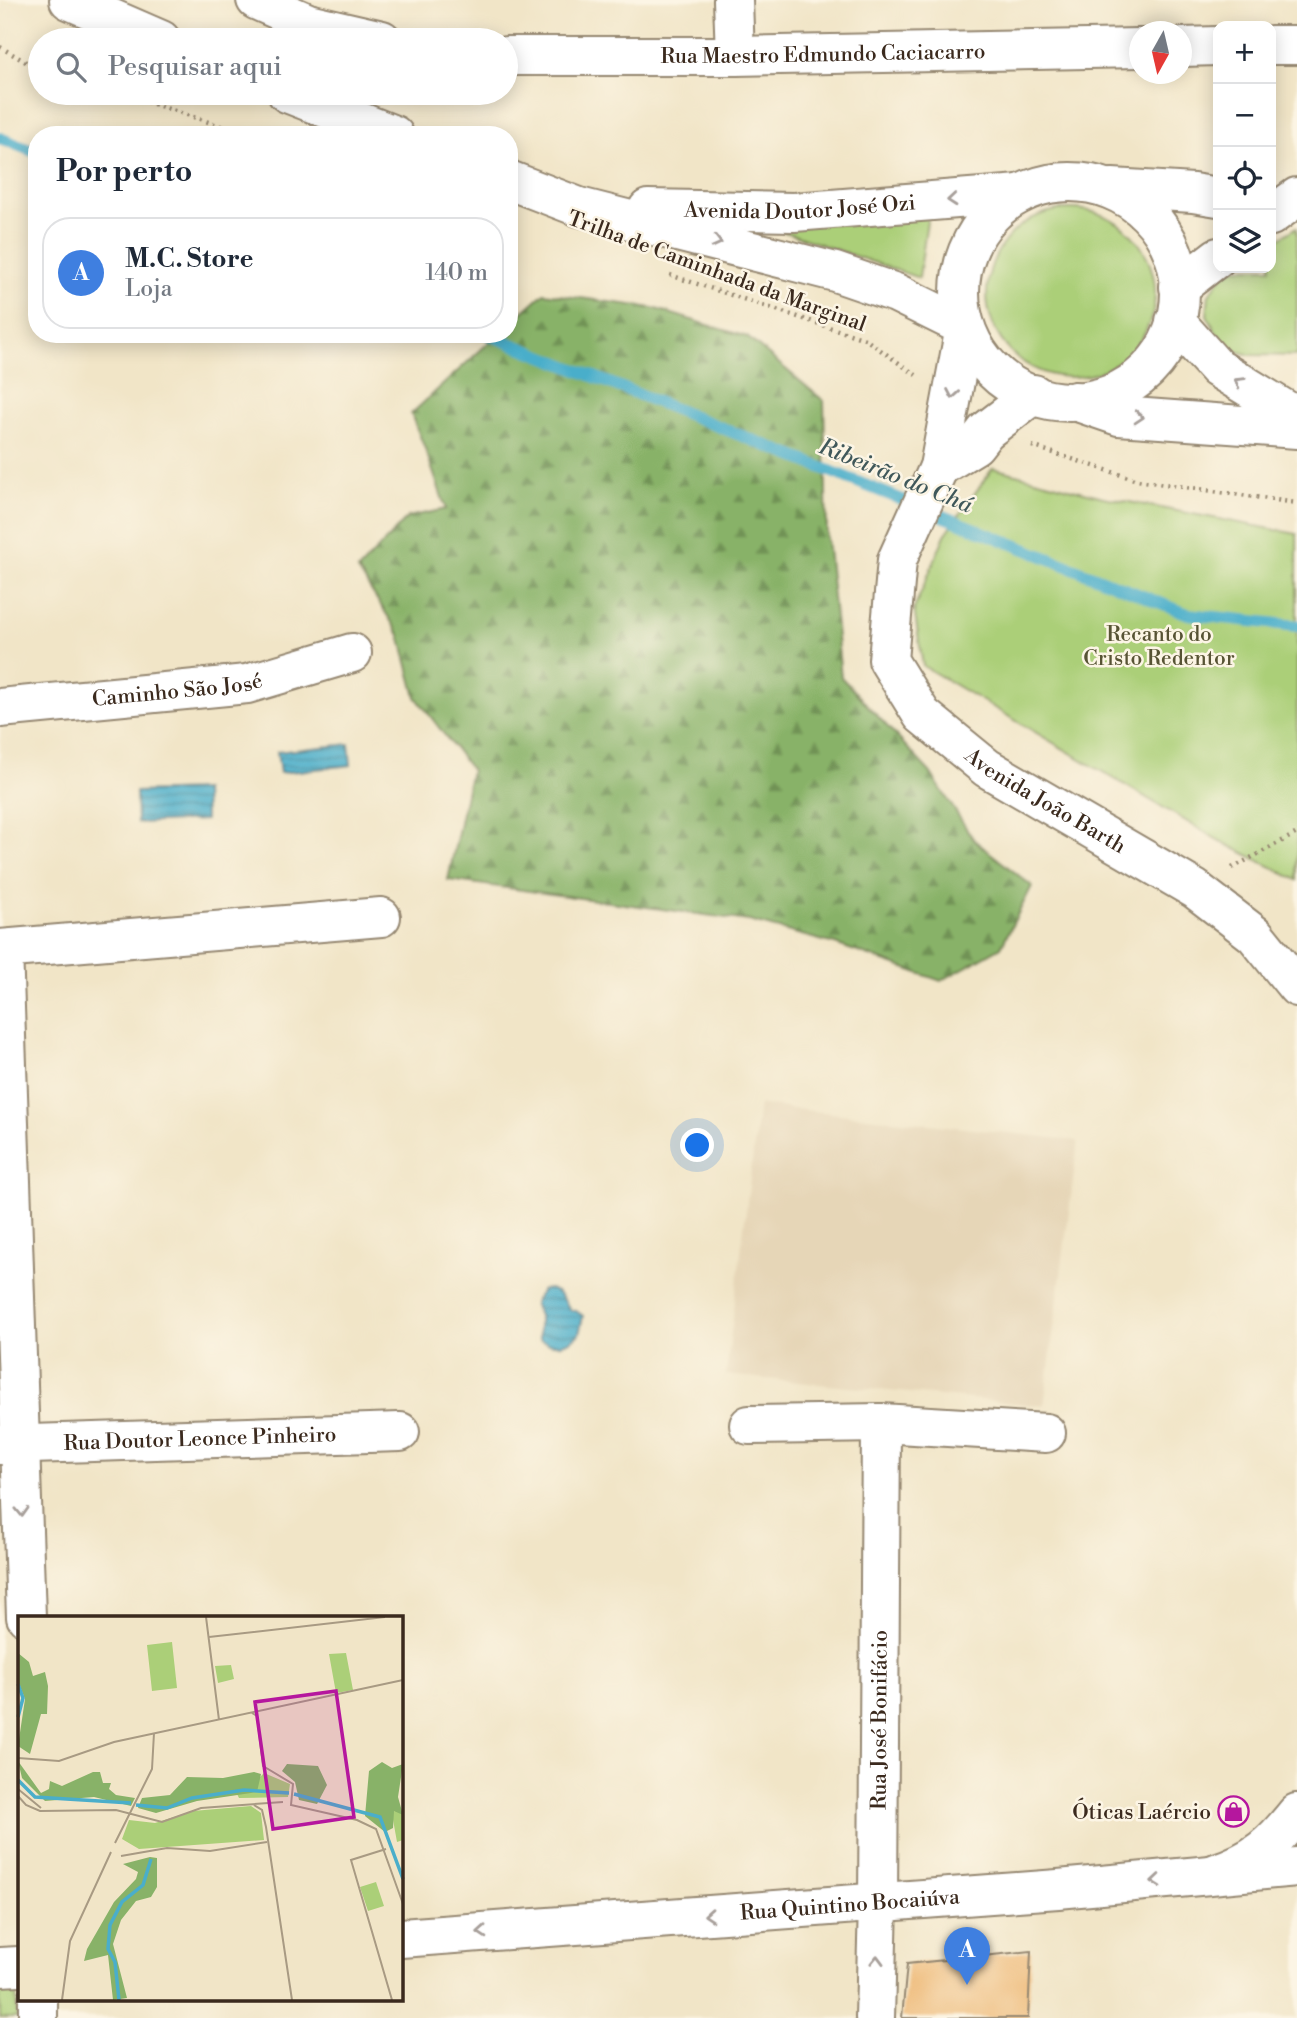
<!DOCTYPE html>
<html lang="pt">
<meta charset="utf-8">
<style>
body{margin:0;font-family:"Libre Bodoni",serif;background:#f2f2f3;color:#1f2937}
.controls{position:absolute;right:21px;top:21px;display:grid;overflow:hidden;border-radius:14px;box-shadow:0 4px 18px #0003}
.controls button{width:63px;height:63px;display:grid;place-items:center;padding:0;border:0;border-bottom:2px solid #e0e1e3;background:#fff;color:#1f2937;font:35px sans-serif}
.compass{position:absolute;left:1129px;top:21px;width:63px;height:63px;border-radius:50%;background:#fff;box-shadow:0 4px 18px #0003;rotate:188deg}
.you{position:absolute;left:698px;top:1146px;width:24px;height:24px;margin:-18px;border:5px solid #fff;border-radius:50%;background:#1a73e8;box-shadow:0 0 0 10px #1a73e833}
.badge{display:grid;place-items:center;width:46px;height:46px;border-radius:50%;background:#d93025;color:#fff;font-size:23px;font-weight:700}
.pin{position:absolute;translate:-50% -58px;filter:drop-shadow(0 2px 4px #0008)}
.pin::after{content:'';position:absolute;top:37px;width:24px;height:21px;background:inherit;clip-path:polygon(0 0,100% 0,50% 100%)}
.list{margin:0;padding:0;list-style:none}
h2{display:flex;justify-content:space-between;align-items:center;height:91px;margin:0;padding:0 28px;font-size:30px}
h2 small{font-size:23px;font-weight:400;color:#747a83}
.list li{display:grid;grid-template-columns:46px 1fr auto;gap:21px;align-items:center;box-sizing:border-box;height:112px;margin:0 14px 14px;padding:0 14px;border:2px solid #e0e1e3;border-radius:28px}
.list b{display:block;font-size:26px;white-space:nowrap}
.list p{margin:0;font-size:23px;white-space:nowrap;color:#747a83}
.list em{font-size:23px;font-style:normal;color:#747a83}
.icon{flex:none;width:38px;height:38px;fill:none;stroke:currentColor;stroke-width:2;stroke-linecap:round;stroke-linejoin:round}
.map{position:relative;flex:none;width:1297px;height:2018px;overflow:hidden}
.search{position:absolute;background:#fff;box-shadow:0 4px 18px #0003;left:28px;top:28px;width:490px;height:77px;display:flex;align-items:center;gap:18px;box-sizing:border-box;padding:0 24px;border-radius:38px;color:#747a83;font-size:26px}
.panel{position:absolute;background:#fff;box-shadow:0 4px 18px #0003;left:28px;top:126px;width:490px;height:217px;border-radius:28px}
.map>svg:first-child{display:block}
.built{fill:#e6d6b7}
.green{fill:#abcf78;stroke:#737c4b;stroke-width:2}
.forest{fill:url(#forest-firs);stroke:#626e43;stroke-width:2}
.water{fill:url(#water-rules);stroke:#426c74;stroke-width:2}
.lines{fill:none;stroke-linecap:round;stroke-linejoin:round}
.stream{stroke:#4aaeca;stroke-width:12}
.building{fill:#eeb977}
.street-casing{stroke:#968872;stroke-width:42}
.secondary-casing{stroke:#968872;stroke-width:42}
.primary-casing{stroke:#968872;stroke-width:42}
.path{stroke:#968872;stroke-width:4.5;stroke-dasharray:2 5;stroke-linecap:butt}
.street{stroke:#fff;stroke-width:38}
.secondary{stroke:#fff;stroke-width:38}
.primary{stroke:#fff;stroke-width:38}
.oneway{stroke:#a79f9a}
.labels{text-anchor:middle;stroke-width:5;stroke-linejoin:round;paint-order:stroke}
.street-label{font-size:21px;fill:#3b2a1e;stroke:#fcf5e5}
.park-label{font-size:21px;fill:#575334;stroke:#fcf5e5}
.poi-label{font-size:21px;fill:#3b2a1e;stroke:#fcf5e5;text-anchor:end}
.water-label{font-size:23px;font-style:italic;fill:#40585a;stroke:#fcf5e5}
.inset-river{fill:none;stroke:#4aaeca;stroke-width:3.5}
.inset-road{fill:none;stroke:#a89a83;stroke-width:2}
.view{fill:#b5179e;fill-opacity:0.15;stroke:#b5179e;stroke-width:3.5}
.inset-edge{fill:none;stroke:#3b2a1e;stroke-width:3.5}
</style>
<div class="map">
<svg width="1297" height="2018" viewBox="0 0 1297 2018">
<defs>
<pattern id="forest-firs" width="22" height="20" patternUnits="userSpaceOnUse" patternTransform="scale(1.75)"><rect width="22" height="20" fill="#88b268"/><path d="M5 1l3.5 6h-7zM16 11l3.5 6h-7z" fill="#709155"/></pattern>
<pattern id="water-rules" width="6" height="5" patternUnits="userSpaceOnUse" patternTransform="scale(1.75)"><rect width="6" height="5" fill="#4aaeca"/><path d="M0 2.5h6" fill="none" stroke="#3f8ea3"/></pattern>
</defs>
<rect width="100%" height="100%" fill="#fcf5e5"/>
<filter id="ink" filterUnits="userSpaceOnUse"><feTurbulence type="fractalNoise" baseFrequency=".0143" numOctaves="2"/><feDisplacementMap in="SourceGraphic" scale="14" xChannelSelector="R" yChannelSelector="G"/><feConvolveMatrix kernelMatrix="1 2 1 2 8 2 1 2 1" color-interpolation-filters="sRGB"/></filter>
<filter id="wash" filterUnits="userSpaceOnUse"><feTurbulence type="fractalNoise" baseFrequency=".00686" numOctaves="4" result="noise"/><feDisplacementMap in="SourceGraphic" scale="28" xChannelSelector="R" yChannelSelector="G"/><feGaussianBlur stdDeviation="1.57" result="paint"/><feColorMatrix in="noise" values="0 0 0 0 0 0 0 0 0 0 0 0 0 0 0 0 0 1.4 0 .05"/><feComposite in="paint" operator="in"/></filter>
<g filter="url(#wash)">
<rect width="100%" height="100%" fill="#f1e5c7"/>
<path class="built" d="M759,1105l319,36 -34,265 -318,-31z"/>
<path class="green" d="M987 293a84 84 0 1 1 168 0a84 84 0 1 1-168 0Z
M928,214l-9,64 -172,-59z
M1297,227v129l-47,-1 -21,-6 -13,-17 -9,-17 2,-21 15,-20 10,-6h37v-24z
M993,468l110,29 194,37v346l-77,-39 -297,-175 -9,-57 31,-74z
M16,1984l1,34h-17v-33z"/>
<path class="forest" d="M544,293l109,15 94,29 77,64 3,137 14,139 89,95 44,68 58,46 -31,61 -60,34 -106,-37 -86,-23 -301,-41 23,-110 -55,-73 -16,-62 -42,-65 50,-53 38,-8 -19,-55 -16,-40 87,-80h11v-10z"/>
<path class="water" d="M349,744l2,21 -71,8 -3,-21z
M204,790l1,30 -68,3 -1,-31z
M550,1289l8,4 13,17 5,1 7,5 -4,18c-11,11 -26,14 -40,5v-23l-5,-13 8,-13z"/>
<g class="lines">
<path class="stream" d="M0,138l37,15
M487,334l701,280 109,12"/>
</g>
<g id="blocks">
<path class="building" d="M1031,1951l-3,67h-126l5,-54z"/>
</g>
</g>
<g filter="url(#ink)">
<use href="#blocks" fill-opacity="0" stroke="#968872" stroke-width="2"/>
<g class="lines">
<defs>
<g id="street">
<path d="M256,0l52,23 74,17"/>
<path d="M733,0l2,56"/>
<path d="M1271,45h26"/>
<path d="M1182,47l36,-1"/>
<path id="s1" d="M506,56h229l405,-8"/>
<path id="s2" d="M0,708l247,-24 105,-31"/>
<path d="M0,949l381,-32"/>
<path d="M3,949l23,668"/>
<path d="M749,1425l132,-2 165,10"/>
<path id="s3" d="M0,1445l400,-13"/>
<path d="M38,2018v-19"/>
<path id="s4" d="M875,2018l3,-115 3,-480"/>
</g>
<g id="secondary">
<path d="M69,0l92,40"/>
<path d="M287,93l107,42"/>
<path id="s5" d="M509,180l70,27 256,65 61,21 69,34 -26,140 -42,93 -9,100 34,55 65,53 208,121 60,46 42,52"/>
<circle cx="1070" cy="292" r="110"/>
<path d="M1112,188l81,5 25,4"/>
<path id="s6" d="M648,209l146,3 226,-18"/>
<path d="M1271,216l26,-19"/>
<path d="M1179,287l39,-30"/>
<path d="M1175,321l42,47 80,49"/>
<path d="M1075,401l44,15 178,13"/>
<path d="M939,467l36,-22 11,-14 48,-37"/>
<path d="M1216,1873c40,-13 56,-29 81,-60"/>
</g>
<g id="primary">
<path id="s7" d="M401,1938l657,-49 239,-22"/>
<path d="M0,1967l19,-1"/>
</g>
</defs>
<use href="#street" class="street-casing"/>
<use href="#secondary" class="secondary-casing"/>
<use href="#primary" class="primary-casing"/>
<path class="path" d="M0,47l26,15 14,5
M120,93l128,42
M670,275l195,64 51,36
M1032,446l105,34 160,23
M1232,868l65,-35"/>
<use href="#street" class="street"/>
<use href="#secondary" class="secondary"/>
<use href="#primary" class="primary"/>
</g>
<defs><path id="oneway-chevron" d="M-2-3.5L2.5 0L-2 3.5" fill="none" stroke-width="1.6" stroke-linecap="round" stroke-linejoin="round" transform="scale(1.75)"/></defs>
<g class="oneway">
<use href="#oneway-chevron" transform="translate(952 200) rotate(175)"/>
<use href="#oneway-chevron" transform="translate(717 242) rotate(14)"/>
<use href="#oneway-chevron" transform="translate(1239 382) rotate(-149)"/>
<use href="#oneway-chevron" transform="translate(953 394) rotate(100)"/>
<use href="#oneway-chevron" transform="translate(1139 417) rotate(4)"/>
<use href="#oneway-chevron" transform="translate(22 1512) rotate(88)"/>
<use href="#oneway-chevron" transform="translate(1156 1881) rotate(175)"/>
<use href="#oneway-chevron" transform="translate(709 1915) rotate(176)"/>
<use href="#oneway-chevron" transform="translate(482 1932) rotate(176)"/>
<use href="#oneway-chevron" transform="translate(877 1960) rotate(-89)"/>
</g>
</g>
<defs>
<symbol id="shop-ring" viewBox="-11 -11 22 22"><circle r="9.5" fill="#fcf5e5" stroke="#b5179e" stroke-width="1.5"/><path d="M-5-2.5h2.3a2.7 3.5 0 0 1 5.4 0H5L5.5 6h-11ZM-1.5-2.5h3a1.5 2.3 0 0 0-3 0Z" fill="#b5179e"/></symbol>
</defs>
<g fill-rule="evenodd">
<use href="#shop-ring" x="1216" y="1794" width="35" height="35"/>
</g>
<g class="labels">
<g class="street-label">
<text dy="7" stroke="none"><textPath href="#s1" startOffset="317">Rua Maestro Edmundo Caciacarro</textPath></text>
<text dy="7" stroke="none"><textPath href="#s6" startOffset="152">Avenida Doutor José Ozi</textPath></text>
<text transform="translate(717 271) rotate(20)" y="7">Trilha de Caminhada da Marginal</text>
<text dy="7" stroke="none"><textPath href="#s2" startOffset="178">Caminho São José</textPath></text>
<text dy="7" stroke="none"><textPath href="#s5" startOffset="1041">Avenida João Barth</textPath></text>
<text dy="7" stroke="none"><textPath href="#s3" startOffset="200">Rua Doutor Leonce Pinheiro</textPath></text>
<text dy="7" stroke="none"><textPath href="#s4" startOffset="298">Rua José Bonifácio</textPath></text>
<text dy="7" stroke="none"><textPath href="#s7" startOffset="450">Rua Quintino Bocaiúva</textPath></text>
</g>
<g class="park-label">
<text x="1159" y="641">Recanto do<tspan x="1159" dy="24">Cristo Redentor</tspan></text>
</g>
<g class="poi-label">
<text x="1211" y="1819">Óticas Laércio</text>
</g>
<g class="water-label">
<text transform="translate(896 475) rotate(22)" y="8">Ribeirão do Chá</text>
</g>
</g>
<g transform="translate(18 1616)">
<rect width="385" height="385" fill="#f1e5c7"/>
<path d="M154,26l5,46 -25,3 -5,-46zM328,37l7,37 -17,3 -7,-39zM213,49l3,14 -16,4 -3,-17zM246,157l26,11 -2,13 -49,1 -2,-4 20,-2v-12zM233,190l10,7 3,27 -125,9 -17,-10 7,-19 26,3 38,-12zM378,193l7,6v25l-6,2 -5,-28zM358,266l8,24 -16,5 -8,-24z" fill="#abcf78"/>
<path d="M0,37l11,9 4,14 12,-4 3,14 -1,28h-6l-11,40 -12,-8 7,-47 -7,-18zM0,145l23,32 8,-4 1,-8 12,5 31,-14h7l3,11h8l-2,6 7,6 19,3 -4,8 -37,-9 -49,4 -23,-23zM364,146l10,6 11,-4 -5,33 5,18 -9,-4 -1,17 -8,4 -20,-16 4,-45zM269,148l31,2 9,19 -10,19 -18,-4 -4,-18 -13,-11zM236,156l7,2 -4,18 -60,9 -41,12 -18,-5 4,-10 28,-3 17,-18 36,1zM132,241l7,1v29l-6,10 -15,4 -15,19 -8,24 14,54 -14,2 -5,-45 -24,6 3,-12 27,-47 22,-23 2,-7 -15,-8z" fill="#88b268"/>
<path class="inset-river" d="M0,68l5,14 -5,19M0,164l17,17 96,6M276,178l86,23 23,62M118,189l31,3 25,-10 52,-8 45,3M101,384l-4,-38 -7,-13 2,-24 12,-23 21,-17 8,-26"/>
<path class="inset-road" d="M188,1l13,103M191,21l176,-20M234,97l5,3 6,50 30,18 -2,21 66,15 19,9 27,75M0,142l41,3 55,-19 289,-62M0,173l23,19M0,180l8,9 14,6 76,-1 46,12 39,-14 82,-6M236,189l8,5 4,17 26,173M97,227l37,-74 2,-36M368,233l-35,11 41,140M103,240l46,-8 43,3 57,-9M44,384l8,-59 41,-89"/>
<path class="view" d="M318,75l18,126 -81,12 -18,-127z"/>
<rect width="385" height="385" class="inset-edge"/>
</g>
</svg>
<div class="controls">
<button>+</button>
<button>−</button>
<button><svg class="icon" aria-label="locate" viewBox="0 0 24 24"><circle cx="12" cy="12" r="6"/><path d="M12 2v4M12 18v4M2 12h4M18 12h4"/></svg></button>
<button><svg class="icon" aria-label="layers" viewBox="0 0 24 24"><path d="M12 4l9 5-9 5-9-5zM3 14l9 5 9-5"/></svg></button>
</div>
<svg class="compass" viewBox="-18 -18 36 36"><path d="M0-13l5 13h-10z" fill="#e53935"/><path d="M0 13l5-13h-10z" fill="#747a83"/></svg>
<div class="you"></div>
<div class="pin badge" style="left:967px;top:1985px;background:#3f7fe0">A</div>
<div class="search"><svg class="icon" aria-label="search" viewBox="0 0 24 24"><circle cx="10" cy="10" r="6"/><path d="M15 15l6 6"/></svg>Pesquisar aqui</div>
<section class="panel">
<h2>Por perto<small></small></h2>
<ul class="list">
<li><span class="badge" style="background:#3f7fe0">A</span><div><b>M.C. Store</b><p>Loja</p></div><em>140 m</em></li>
</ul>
</section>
</div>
